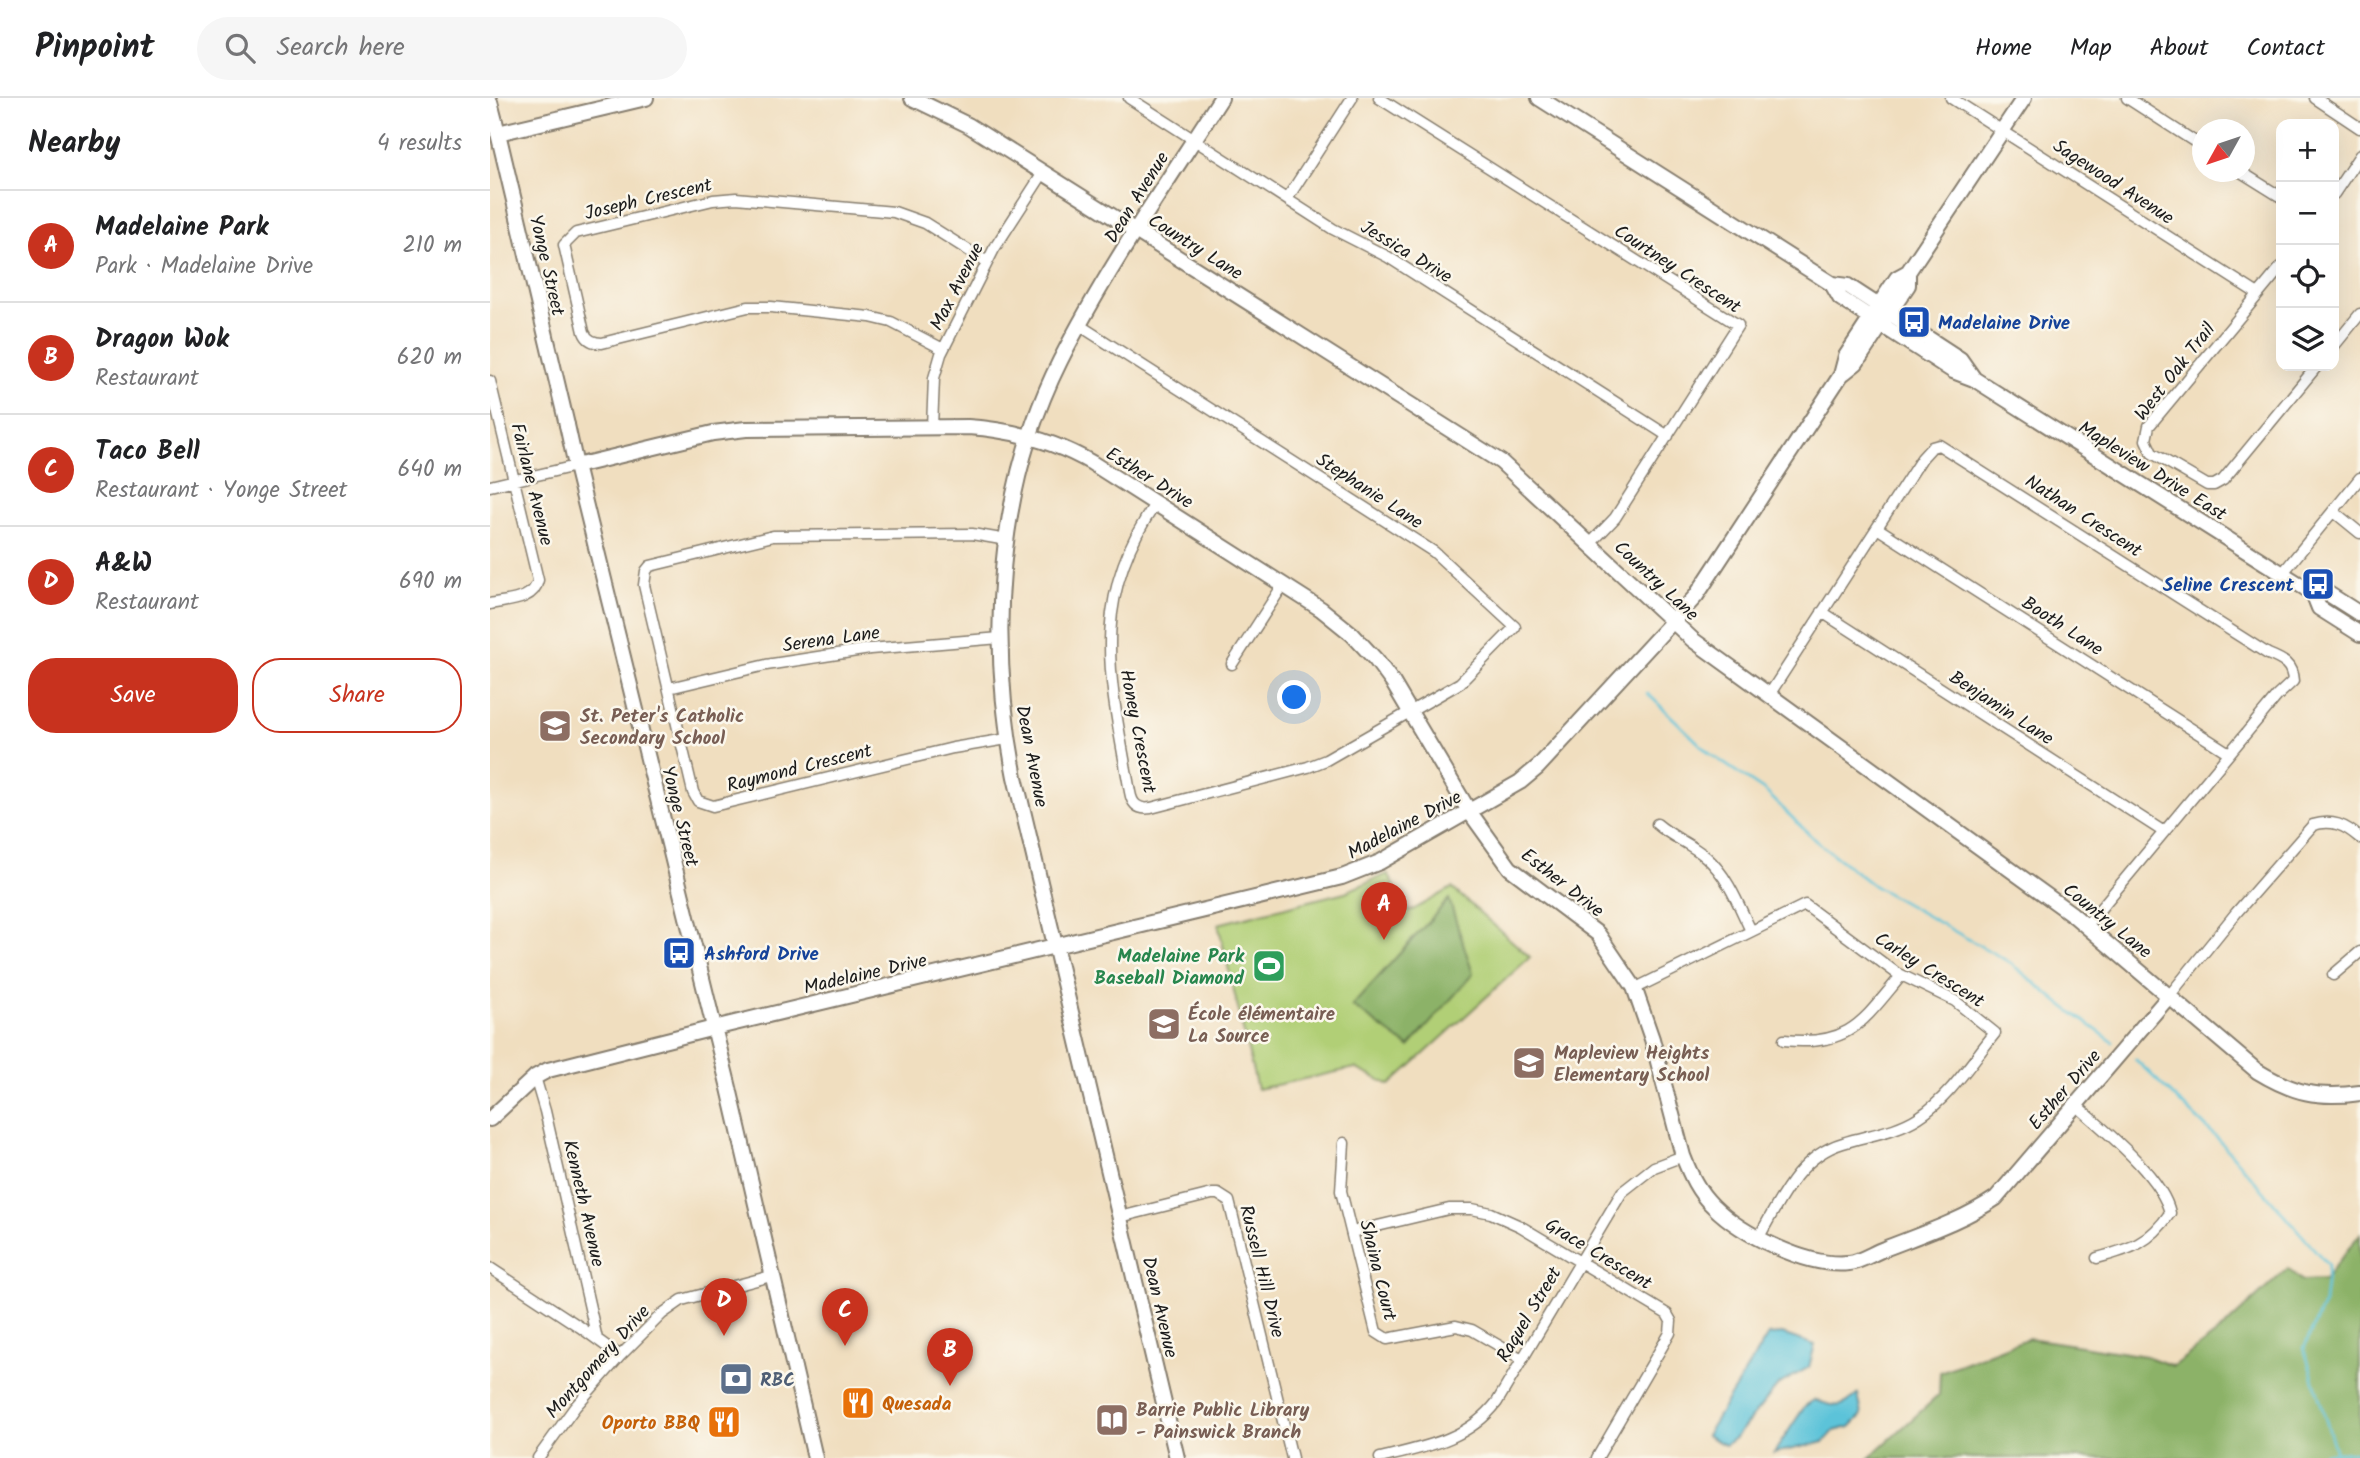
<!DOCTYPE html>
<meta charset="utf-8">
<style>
body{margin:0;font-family:Kalam,sans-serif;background:#f6f6f6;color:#202124}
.controls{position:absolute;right:21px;top:21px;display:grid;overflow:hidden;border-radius:14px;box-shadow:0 7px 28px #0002}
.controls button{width:63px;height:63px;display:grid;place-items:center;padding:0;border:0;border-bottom:2px solid #e0e0e0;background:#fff;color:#202124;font:35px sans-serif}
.compass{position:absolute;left:1702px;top:21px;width:63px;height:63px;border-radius:50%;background:#fff;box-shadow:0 7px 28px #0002;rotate:230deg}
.you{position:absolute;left:805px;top:600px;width:24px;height:24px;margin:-18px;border:5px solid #fff;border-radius:50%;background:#1a73e8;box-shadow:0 0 0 10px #1a73e833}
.badge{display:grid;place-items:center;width:46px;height:46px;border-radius:50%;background:#c8321e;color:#fff;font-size:23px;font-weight:700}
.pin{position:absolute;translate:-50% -58px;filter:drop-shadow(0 2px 4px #0008)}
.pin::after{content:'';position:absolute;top:37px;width:24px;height:21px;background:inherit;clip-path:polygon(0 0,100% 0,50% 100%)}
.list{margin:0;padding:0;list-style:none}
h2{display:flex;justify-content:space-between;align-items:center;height:91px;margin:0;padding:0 28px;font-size:30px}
h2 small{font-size:23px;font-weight:400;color:#757577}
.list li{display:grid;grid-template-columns:46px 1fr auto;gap:21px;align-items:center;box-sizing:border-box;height:112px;padding:0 28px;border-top:2px solid #e0e0e0}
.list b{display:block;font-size:26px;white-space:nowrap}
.list p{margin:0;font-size:23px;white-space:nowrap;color:#757577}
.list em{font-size:23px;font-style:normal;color:#757577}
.actions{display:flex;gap:14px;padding:21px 28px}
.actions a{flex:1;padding:16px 0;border:2px solid #c8321e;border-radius:28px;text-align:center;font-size:24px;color:#c8321e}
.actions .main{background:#c8321e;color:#fff}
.icon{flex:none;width:38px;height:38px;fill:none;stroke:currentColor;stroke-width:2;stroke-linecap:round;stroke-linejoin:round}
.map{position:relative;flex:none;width:1870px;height:1360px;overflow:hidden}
header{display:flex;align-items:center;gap:42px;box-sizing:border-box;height:98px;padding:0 35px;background:#fff;border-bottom:2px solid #e0e0e0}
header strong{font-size:33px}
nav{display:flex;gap:38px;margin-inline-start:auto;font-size:24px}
.search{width:490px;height:63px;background:#f6f6f6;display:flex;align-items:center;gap:18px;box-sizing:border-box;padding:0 24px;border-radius:38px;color:#757577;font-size:26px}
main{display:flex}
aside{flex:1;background:#fff}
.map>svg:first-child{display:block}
.green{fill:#b1cf76;stroke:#667649;stroke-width:2}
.forest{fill:#8cb267;stroke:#546742;stroke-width:2}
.water{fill:#5cc3d9;stroke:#3c707a;stroke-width:2}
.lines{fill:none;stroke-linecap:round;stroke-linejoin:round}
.stream{stroke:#5cc3d9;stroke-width:2.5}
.street-casing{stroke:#867d6e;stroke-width:13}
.secondary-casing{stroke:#867d6e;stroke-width:18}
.primary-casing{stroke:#867d6e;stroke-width:18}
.street{stroke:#fff;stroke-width:10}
.secondary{stroke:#fff;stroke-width:14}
.primary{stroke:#fff;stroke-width:14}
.labels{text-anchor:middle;stroke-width:5;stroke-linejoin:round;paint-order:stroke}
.street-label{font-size:19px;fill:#1c1c1c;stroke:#fbf7ec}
.transit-label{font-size:19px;font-weight:bold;fill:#164399;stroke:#fbf7ec;text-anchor:start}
.education-label{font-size:19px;font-weight:bold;fill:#785e54;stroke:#fbf7ec;text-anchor:start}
.leisure-label{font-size:19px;font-weight:bold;fill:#27864d;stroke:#fbf7ec;text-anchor:end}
.service-label{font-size:19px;font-weight:bold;fill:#4e5e75;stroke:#fbf7ec;text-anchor:start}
.food-label{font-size:19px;font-weight:bold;fill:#c56008;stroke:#fbf7ec;text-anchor:start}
</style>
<header>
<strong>Pinpoint</strong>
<div class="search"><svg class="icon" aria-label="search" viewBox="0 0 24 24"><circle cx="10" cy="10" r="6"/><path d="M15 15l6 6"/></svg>Search here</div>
<nav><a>Home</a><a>Map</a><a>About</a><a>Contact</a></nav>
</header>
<main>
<aside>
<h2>Nearby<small>4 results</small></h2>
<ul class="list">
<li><span class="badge">A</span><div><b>Madelaine Park</b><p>Park · Madelaine Drive</p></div><em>210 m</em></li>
<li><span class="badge">B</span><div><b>Dragon Wok</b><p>Restaurant</p></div><em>620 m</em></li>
<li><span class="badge">C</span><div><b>Taco Bell</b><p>Restaurant · Yonge Street</p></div><em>640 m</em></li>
<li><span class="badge">D</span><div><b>A&amp;W</b><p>Restaurant</p></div><em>690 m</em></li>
</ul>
<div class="actions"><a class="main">Save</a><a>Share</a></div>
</aside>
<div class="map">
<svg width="1870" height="1360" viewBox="0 0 1870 1360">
<rect width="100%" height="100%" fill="#fbf7ec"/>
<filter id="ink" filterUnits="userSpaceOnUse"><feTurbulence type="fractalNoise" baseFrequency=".0143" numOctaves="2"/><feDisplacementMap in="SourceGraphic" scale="14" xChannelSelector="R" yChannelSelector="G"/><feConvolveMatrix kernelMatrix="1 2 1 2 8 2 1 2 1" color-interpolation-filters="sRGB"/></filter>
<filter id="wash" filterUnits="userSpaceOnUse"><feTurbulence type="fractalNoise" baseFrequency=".00686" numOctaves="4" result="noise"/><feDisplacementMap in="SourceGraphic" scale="28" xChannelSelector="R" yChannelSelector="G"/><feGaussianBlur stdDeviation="1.57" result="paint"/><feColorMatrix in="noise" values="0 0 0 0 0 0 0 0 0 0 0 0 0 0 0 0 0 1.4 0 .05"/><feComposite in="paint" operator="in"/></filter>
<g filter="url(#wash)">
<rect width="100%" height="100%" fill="#f0debf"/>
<path class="green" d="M898,776l21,38 43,-24 78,69 -140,128 -35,-17 -98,21 -39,-165 127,-32z"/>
<path class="forest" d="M959,801l24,75 -64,73 -57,-41z
M1870,1136v224h-491l70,-63 1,-23 89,-34 117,18 27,10 47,-35 68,-63 14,13 22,-1z"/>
<path class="water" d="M1292,1236l33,11 -6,22 -31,18 -42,52 -11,8 -19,-10 62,-100z
M1368,1296l4,21 -12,12 -16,4 -10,11 -50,11 31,-47 9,-6c21,6 26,11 44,-6z"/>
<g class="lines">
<path class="stream" d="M1157,595l63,61 55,37 51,50 58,45 135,76 53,43 51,37
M1645,961l85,82 108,124 -4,38 -20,45 32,105
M1827,1360l8,-5 35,-1"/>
</g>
</g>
<g filter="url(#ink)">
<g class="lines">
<defs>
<path id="street" d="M639,0l204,131 55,28 280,179
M889,0l359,227 -123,193 -25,26
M1461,0l307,196
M1637,0l76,49
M1825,0l45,30
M1751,74l40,25
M1844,96l26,-39
M797,101l65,-101
M1791,169l-132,159 -3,14 6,13 55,32h7l9,-5 94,-114
M589,227l355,227 81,75 -55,56 -134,77 -18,7 -157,41c-13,2 -19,-4 -21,-16 -19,-108 -43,-191 26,-289
M1844,248l26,-32
M453,251l-52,-27 -21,-5 -99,-10h-23l-146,36c-8,0 -15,-3 -18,-11l-20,-87 12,-12 137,-33 23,-2 158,14 31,11 62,39
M0,283l48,199c-4,21 -30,20 -48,24
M442,329l2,-49 7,-24 53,-105 49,-76
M0,388l86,-20
M1843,413l27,22
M1387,430l352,225
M517,442l-35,-6 -199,2 -123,30 -4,5 -2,14 49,207 5,9 15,5 240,-58 54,-9
M1792,476l78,-96
M1332,514l342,220
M742,566l51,-79
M179,590l97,-23 104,-16 130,-11
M1279,597l153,-237 10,-11 7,-2 329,209c15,6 24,10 25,27l-16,15 -191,230
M1167,726c15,13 34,20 49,33 22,19 33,49 45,74
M1843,877l27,-23
M1144,891l171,-84 90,67 60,29 40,32c-23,28 -45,64 -76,84 -23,15 -51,18 -76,26 -44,13 -63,57 -84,94
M1679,898l67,-83 77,-88c19,-6 32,0 47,13
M1294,942c66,7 79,-19 117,-64
M45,979l10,34 52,228
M1586,1007c28,25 86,71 94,108 -20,30 -39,36 -73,45
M854,1045l-3,48 35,141 11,7 69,-13 16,4 50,29
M630,1119l92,-23h6l11,7 63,257
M862,1134l97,-23h23l19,4 29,13 147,88 4,7 -1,12 -73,125
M0,1170l90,59 40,29
M48,1360l37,-51 45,-51 42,-42 20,-14 89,-24
M890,1360c45,-11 88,-18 117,-56l125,-210 32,-25 29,-11"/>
<path id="secondary" d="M422,0l56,27 533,337 192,178 379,274 185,157c36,22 61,28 103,22
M0,4l8,31 148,-35
M1383,216l24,-36 11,-6 116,-174
M1393,224l25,-37v-13
M77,327l9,41 137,-33 33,-4 222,-2c45,3 85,13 124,36l229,146 31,25 24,26 17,23 76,128 41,57 88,66 36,53 18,52 31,117c7,18 15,36 30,50 28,28 95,62 136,57 11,-1 24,-10 35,-14 38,-15 78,-28 112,-51l173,-202
M0,1021l45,-42 13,-7 166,-42
M687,1360l-162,-681c-27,-138 -19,-288 45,-416 46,-91 106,-177 161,-263"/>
<path id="primary" d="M1049,0l293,186 8,14 113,73 21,8 339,214h14l33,21
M8,35l69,292
M1342,186l16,2 112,73 14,20
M1351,277l15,-12 26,-39
M86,368l153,622 86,370
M1823,495l6,15 41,26
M224,930l628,-151 38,-15 140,-80 18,-15 158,-171 145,-221 5,-19 25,-38"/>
</defs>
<use href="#street" class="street-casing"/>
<use href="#secondary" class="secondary-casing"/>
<use href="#primary" class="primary-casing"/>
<use href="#street" class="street"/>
<use href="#secondary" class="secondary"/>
<use href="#primary" class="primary"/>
</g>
</g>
<defs>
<symbol id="bus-square" viewBox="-11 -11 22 22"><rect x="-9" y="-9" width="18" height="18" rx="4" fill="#1a4fb4" stroke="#fbf7ec"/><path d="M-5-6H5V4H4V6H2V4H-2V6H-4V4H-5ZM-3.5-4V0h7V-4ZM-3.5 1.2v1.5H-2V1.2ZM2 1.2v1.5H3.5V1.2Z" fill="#fff"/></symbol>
<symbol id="school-square" viewBox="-11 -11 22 22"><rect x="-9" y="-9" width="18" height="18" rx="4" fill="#8d6e63" stroke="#fbf7ec"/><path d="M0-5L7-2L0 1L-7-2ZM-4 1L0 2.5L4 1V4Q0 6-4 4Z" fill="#fff"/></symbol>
<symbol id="stadium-square" viewBox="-11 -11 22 22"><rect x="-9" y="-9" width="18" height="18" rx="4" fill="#2e9e5b" stroke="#fbf7ec"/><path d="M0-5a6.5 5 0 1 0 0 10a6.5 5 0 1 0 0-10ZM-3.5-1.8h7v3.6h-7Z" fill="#fff"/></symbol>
<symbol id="bank-square" viewBox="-11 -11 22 22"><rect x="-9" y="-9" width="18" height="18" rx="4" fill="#5c6f8a" stroke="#fbf7ec"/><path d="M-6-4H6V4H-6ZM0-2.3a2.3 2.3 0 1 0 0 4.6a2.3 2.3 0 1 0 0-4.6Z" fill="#fff"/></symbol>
<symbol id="restaurant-square" viewBox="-11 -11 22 22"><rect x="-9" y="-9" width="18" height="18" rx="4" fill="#e8710a" stroke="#fbf7ec"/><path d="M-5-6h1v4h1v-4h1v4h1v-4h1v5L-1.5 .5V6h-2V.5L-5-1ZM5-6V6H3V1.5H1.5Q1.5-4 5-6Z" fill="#fff"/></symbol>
<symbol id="library-square" viewBox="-11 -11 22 22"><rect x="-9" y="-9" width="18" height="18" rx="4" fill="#8d6e63" stroke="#fbf7ec"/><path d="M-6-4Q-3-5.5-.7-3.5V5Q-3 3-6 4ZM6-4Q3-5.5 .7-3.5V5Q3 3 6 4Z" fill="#fff"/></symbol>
</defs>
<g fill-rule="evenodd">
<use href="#bus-square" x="1405" y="205" width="38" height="38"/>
<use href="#bus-square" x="1809" y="467" width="38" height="38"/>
<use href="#school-square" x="46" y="609" width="38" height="38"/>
<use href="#bus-square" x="170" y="836" width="38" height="38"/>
<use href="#stadium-square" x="760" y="849" width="38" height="38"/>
<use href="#school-square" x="655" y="907" width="38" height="38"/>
<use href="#school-square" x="1020" y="946" width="38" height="38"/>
<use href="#bank-square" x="227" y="1262" width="38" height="38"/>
<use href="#restaurant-square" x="349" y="1286" width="38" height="38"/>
<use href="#library-square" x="603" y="1303" width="38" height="38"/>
<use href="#restaurant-square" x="215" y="1305" width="38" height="38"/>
</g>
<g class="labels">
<g class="street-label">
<text transform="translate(1624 83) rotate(33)" y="7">Sagewood Avenue</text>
<text transform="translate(646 99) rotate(-58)" y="7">Dean Avenue</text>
<text transform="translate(158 100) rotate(-13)" y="7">Joseph Crescent</text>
<text transform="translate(706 148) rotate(32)" y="7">Country Lane</text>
<text transform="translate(917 153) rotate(31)" y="7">Jessica Drive</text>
<text transform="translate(58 167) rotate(77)" y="7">Yonge Street</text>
<text transform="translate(1188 170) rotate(33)" y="7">Courtney Crescent</text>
<text transform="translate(466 188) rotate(-63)" y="7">Max Avenue</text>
<text transform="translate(1684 273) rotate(-52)" y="7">West Oak Trail</text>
<text transform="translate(1663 372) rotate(32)" y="7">Mapleview Drive East</text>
<text transform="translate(660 379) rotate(32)" y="7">Esther Drive</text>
<text transform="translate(43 386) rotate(76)" y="7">Fairlane Avenue</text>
<text transform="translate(880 392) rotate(33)" y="7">Stephanie Lane</text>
<text transform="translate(1594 417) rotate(33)" y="7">Nathan Crescent</text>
<text transform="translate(1167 482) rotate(43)" y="7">Country Lane</text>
<text transform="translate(1573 527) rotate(33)" y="7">Booth Lane</text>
<text transform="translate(341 540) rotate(-8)" y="7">Serena Lane</text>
<text transform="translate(1512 609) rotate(33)" y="7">Benjamin Lane</text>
<text transform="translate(649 633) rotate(79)" y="7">Honey Crescent</text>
<text transform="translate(543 658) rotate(79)" y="7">Dean Avenue</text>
<text transform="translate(309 669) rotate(-14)" y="7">Raymond Crescent</text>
<text transform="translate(191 718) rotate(76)" y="7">Yonge Street</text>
<text transform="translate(914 726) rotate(-28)" y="7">Madelaine Drive</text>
<text transform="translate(1073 784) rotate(38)" y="7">Esther Drive</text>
<text transform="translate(1618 822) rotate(39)" y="7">Country Lane</text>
<text transform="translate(1440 871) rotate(32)" y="7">Carley Crescent</text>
<text transform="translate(375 875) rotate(-13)" y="7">Madelaine Drive</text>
<text transform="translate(1574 991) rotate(-49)" y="7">Esther Drive</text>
<text transform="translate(95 1105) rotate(77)" y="7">Kenneth Avenue</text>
<text transform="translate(1109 1155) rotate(31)" y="7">Grace Crescent</text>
<text transform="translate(889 1172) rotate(76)" y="7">Shaina Court</text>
<text transform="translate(773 1173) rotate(76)" y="7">Russell Hill Drive</text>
<text transform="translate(671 1209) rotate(77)" y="7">Dean Avenue</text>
<text transform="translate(1038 1216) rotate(-59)" y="7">Raquel Street</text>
<text transform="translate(107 1263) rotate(-48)" y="7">Montgomery Drive</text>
</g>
<g class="transit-label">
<text x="1448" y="231">Madelaine Drive</text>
<text x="1804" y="493" text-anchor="end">Seline Crescent</text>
<text x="214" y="862">Ashford Drive</text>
</g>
<g class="education-label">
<text x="90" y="624">St. Peter's Catholic<tspan x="90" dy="22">Secondary School</tspan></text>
<text x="698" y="922">École élémentaire<tspan x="698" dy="22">La Source</tspan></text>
<text x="1064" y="961">Mapleview Heights<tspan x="1064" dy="22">Elementary School</tspan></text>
<text x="646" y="1318">Barrie Public Library<tspan x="646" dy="22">- Painswick Branch</tspan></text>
</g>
<g class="leisure-label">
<text x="754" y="864">Madelaine Park<tspan x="754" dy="22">Baseball Diamond</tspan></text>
</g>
<g class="service-label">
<text x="270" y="1288">RBC</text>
</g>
<g class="food-label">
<text x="392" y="1312">Quesada</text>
<text x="210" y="1331" text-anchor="end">Oporto BBQ</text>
</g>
</g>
</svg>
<div class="controls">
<button>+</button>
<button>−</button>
<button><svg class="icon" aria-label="locate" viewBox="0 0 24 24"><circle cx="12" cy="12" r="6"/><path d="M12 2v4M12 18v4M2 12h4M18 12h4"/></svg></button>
<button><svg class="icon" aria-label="layers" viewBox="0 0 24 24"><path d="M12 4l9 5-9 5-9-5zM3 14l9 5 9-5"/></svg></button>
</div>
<svg class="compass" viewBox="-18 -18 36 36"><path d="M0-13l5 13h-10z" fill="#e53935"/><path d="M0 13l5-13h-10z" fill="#757577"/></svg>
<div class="you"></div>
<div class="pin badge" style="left:894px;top:842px">A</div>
<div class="pin badge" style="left:460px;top:1288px">B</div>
<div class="pin badge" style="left:355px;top:1248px">C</div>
<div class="pin badge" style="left:234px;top:1238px">D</div>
</div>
</main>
